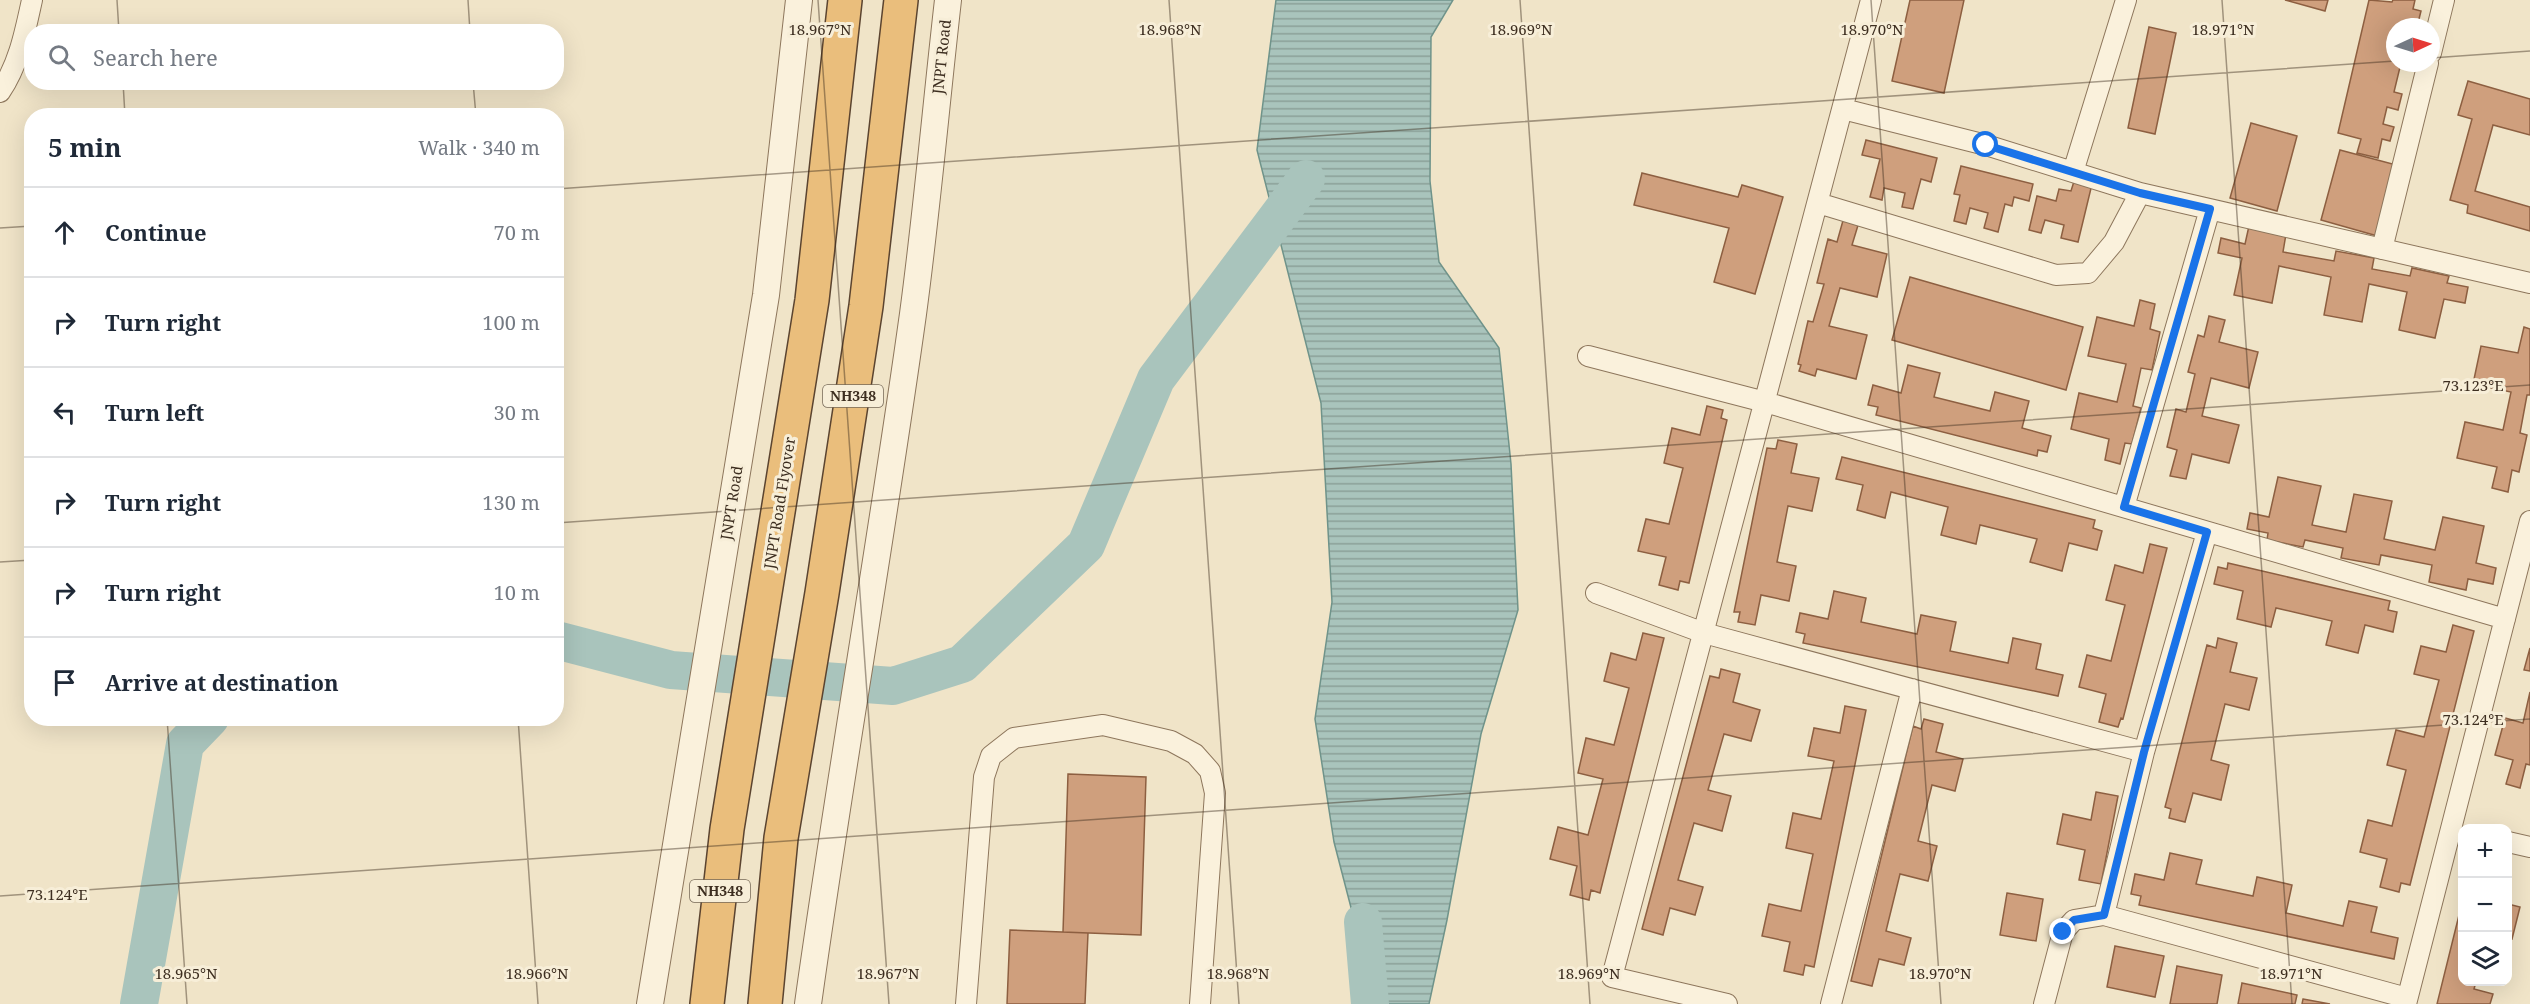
<!DOCTYPE html>
<meta charset="utf-8">
<style>
body{margin:0;font-family:"Noto Serif",serif;background:#f6f6f7;color:#1f2937}
.controls{position:absolute;right:18px;bottom:18px;display:grid;overflow:hidden;border-radius:12px;box-shadow:0 6px 24px #0002}
.controls button{width:54px;height:54px;display:grid;place-items:center;padding:0;border:0;border-bottom:2px solid #e0e1e3;background:#fff;color:#1f2937;font:30px sans-serif}
.compass{position:absolute;left:2386px;top:18px;width:54px;height:54px;border-radius:50%;background:#fff;box-shadow:0 6px 24px #0002;rotate:86deg}
.stop{position:absolute;width:18px;height:18px;margin:-14px;border:4px solid #1a73e8;border-radius:50%;background:#fff}
.stop.end{background:#1a73e8;border-color:#fff;box-shadow:0 2px 6px #0008}
.list{margin:0;padding:0;list-style:none}
h2{display:flex;justify-content:space-between;align-items:center;height:78px;margin:0;padding:0 24px;font-size:26px}
h2 small{font-size:20px;font-weight:400;color:#747a83}
.list li{display:grid;grid-template-columns:39px 1fr auto;gap:18px;align-items:center;box-sizing:border-box;height:90px;padding:0 24px;border-top:2px solid #e0e1e3}
.list b{display:block;font-size:22px;white-space:nowrap}
.list em{font-size:20px;font-style:normal;color:#747a83}
.icon{flex:none;width:33px;height:33px;fill:none;stroke:currentColor;stroke-width:2;stroke-linecap:round;stroke-linejoin:round}
.map{position:relative;flex:none;width:2530px;height:1004px;overflow:hidden}
.search{position:absolute;background:#fff;box-shadow:0 6px 24px #0002;left:24px;top:24px;width:540px;height:66px;display:flex;align-items:center;gap:15px;box-sizing:border-box;padding:0 21px;border-radius:24px;color:#747a83;font-size:22px}
.panel{position:absolute;background:#fff;box-shadow:0 6px 24px #0002;left:24px;top:108px;width:540px;height:618px;border-radius:24px}
.map>svg:first-child{display:block}
.water{fill:url(#water-rules);stroke:#6f938a;stroke-width:1.5}
.lines{fill:none;stroke-linecap:round;stroke-linejoin:round}
.river{stroke:#a9c4bc;stroke-width:38}
.building{fill:#cf9f7d;stroke:#8d5f41;stroke-width:1.5}
.minor-casing{stroke:#8d765c;stroke-width:22}
.tertiary-casing{stroke:#8d765c;stroke-width:28}
.trunk-casing{stroke:#5b4430;stroke-width:36}
.minor{stroke:#faf1dc;stroke-width:20}
.tertiary{stroke:#faf1dc;stroke-width:26}
.trunk{stroke:#eabe7c;stroke-width:33}
.route{stroke:#1a73e8;stroke-width:8}
.ticks{fill:none;stroke:#3d2e20;stroke-width:1.5;stroke-opacity:0.45}
.labels{text-anchor:middle;stroke-width:6;stroke-linejoin:round;paint-order:stroke}
.shield{fill:#f7eed8;stroke:#756857;stroke-width:1.5}
.shield-label{font-size:14px;font-weight:bold;fill:#3d2e20}
.street-label{font-size:15px;fill:#3d2e20;stroke:#f7eed8}
.ticks-label{font-size:15px;text-anchor:middle;fill:#3d2e20;stroke:#f7eed8;stroke-width:6;stroke-linejoin:round;paint-order:stroke}
</style>
<div class="map">
<svg width="2530" height="1004" viewBox="0 0 2530 1004">
<defs>
<pattern id="water-rules" width="6" height="5" patternUnits="userSpaceOnUse" patternTransform="scale(1.5)"><rect width="6" height="5" fill="#a9c4bc"/><path d="M0 2.5h6" fill="none" stroke="#8ba098"/></pattern>
</defs>
<rect width="100%" height="100%" fill="#f0e4c8"/>
<path class="water" d="M1276,0h177l-22,37 -1,144 9,81 60,86 12,116 7,146 -37,124 -34,186 -18,84h-53l-42,-162 -19,-123 17,-117 -11,-199 -64,-253z"/>
<g class="lines">
<path class="river" d="M556,640l115,30 222,16 69,-22 124,-119 70,-166 150,-200
M1363,922l7,82
M139,1004l46,-260 25,-26"/>
</g>
<path class="building" d="M1910,0h54l-20,93 -52,-12z
M2285,0h43l-3,11z
M2369,0l23,2 1,-2h22l-2,9 8,2 -4,16 -10,-2 -12,2v36h6l-7,29 8,2 -4,16 -11,-3 -4,17 11,3 -4,14 -8,-2 -4,19 -21,-5 4,-14 -23,-6z
M2149,27l27,6 -21,101 -27,-6z
M2468,81l62,18v36l-37,-10 -18,66 55,16v24l-63,-18 1,-8 -18,-5 22,-81 -14,-4z
M2251,123l46,13 -20,75 -47,-13z
M1866,140l71,18 -6,24 -10,-3 -8,30 -11,-2 3,-14 -21,-5 -2,12 -12,-3 10,-38 -18,-4z
M2340,150l60,16 -19,71 -60,-17z
M1961,166l72,18 -4,17 -15,-4 -2,9 -7,-2 -7,28 -14,-4 4,-15 -18,-5 -4,16 -12,-3 6,-26 -6,-1z
M1642,173l96,24 4,-12 41,12 -28,97 -41,-12 15,-54 -95,-23z
M2076,175l17,5 -15,62 -17,-4 3,-13 -19,-5 -4,13 -12,-3 8,-34 19,5 3,-12 12,2z
M1844,217l15,5 -7,23 35,9 -10,43 -37,-9 -11,38 38,9 -11,44 -39,-10 -2,7 -16,-5 2,-6 -3,-1 10,-43 5,1 11,-38 -7,-1 11,-44 9,3z
M2249,226l37,8 -3,18 51,9 2,-10 38,7 -2,11 38,7 2,-8 37,8 -2,7 21,4 -3,16 -21,-4 -9,39 -36,-8 8,-38 -38,-8 -7,38 -38,-7 7,-38 -52,-11 -7,37 -38,-8 8,-37 -24,-5 3,-15 24,6z
M1910,277l173,50 -17,63 -174,-50z
M2140,300l15,4 -5,25 10,3 -8,38 -11,-2 -8,38 8,2 -9,36 -7,-1 -5,21 -15,-4 4,-21 -38,-10 8,-36 38,9 9,-38 -38,-8 9,-39 37,9z
M2209,316l16,4 -6,22 39,10 -9,36 -38,-10 -9,38 37,9 -10,38 -37,-9 -6,25 -16,-3 7,-26 -10,-3 9,-38 10,3 9,-38 -7,-2 10,-37 6,2z
M2524,327l6,2v66h-3l-7,38 7,2 -8,37 -7,-2 -4,22 -16,-4 5,-21 -40,-9 8,-36 38,8 8,-38 -38,-8 8,-38 37,7z
M1908,365l32,8 -6,24 56,14 5,-19 34,9 -7,27 29,8 -4,16 -9,-2 -1,6 -161,-41 2,-8 -10,-2 5,-20 28,8z
M1707,406l16,4 -2,8 6,2 -38,163 -9,-2 -2,9 -19,-5 7,-28 -28,-6 8,-32 23,5 14,-56 -19,-5 8,-35 28,7z
M1778,440l19,4 -6,29 28,5 -7,33 -24,-5 -11,56 19,4 -7,35 -28,-6 -6,30 -17,-3 2,-10h-6l33,-164 9,1z
M1842,457l253,63 -2,8 9,3 -5,19 -28,-7 -7,28 -32,-9 7,-23 -57,-14 -4,19 -35,-9 7,-28 -57,-15 -6,26 -28,-8 6,-25 -27,-6z
M2278,477l43,9 -9,39 34,7 8,-38 38,7 -8,38 51,11 8,-33 41,9 -8,37 20,5 -3,16 -25,-5 -2,11 -37,-8 3,-17 -51,-10 -2,10 -38,-7 2,-10 -38,-8 -2,7 -36,-7 1,-7 -21,-4 3,-16 19,4z
M2150,544l17,4 -44,171 -2,-1 -3,9 -19,-5 7,-28 -27,-7 8,-32 24,6 14,-56 -19,-5 9,-35 28,8z
M2228,563l162,38 -2,9 9,2 -4,20 -28,-7 -7,28 -32,-8 6,-24 -56,-13 -5,19 -34,-8 6,-28 -29,-7 4,-17 9,2z
M1834,591l32,7 -5,24 56,12 4,-19 35,7 -6,29 58,12 5,-25 28,6 -5,25 27,6 -5,21 -255,-53 2,-9 -9,-2 4,-19 28,6z
M2453,625l21,6 -64,254 -9,-2 -2,9 -19,-5 7,-28 -27,-7 8,-32 24,6 14,-56 -19,-5 9,-35 28,7 15,-57 -25,-6 7,-28 25,6z
M1643,633l21,5 -64,255 -9,-3 -2,10 -19,-5 7,-29 -27,-7 8,-32 30,8 15,-56 -25,-6 8,-35 28,7 15,-57 -25,-7 7,-28 25,7z
M2218,638l19,5 -7,29 27,6 -8,32 -24,-6 -14,56 18,5 -8,35 -28,-7 -8,29 -16,-4 2,-9 -6,-2 42,-162 9,3z
M2530,648v23l-6,-1z
M1721,669l19,5 -7,28 27,8 -9,31 -27,-7 -16,56 23,6 -9,35 -28,-8 -16,57 25,7 -8,28 -25,-7 -7,27 -21,-6 68,-253 9,2z
M2530,692v73l-4,-1 -6,24 -14,-4 7,-24 -18,-5 10,-37 18,5z
M1845,706l21,4 -52,257 -9,-2 -2,10 -19,-4 6,-29 -28,-6 7,-32 32,7 12,-57 -27,-6 7,-35 28,6 13,-58 -26,-5 6,-28 26,5z
M1924,719l19,5 -7,28 27,7 -8,32 -23,-6 -14,56 19,5 -9,35 -28,-7 -14,57 25,7 -7,27 -25,-6 -7,27 -21,-5 62,-255 8,3z
M1068,774l78,3 -5,158 -78,-3z
M2096,792l22,4 -17,88 -22,-4 6,-30 -28,-6 6,-30 28,6z
M2170,853l32,7 -6,24 57,12 4,-19 35,8 -6,28 57,13 6,-25 28,6 -6,25 27,6 -4,21 -255,-54 2,-9 -10,-2 4,-20 29,6z
M2007,893l36,6 -7,42 -36,-6z
M2462,903v79h14l-2,7 19,5 -3,10h-53z
M2508,904l12,3 -8,32 -4,-1z
M1010,930l78,3 -3,71h-78z
M2115,946l49,10 -9,41 -48,-10z
M2177,966l45,9 -5,29h-47z
M2242,983l55,12 -2,9h-57z
M2303,999l27,5h-28z"/>
<g class="lines">
<defs>
<path id="minor" d="M2431,53l13,-53
M0,92c19,-28 25,-60 32,-92
M1843,109l143,36 154,48
M2073,172l53,-172
M1818,203l238,72 32,-2 26,-31 26,-49 390,90
M2382,249l46,-186
M1588,356l177,46 740,217
M2124,507l86,-298
M1596,593l108,40 440,119
M2508,842l22,5
M2104,915l40,-163 63,-220
M966,1004l18,-227 7,-21 23,-18 89,-13 68,16 24,13 15,17 5,22 -15,211
M1727,1004l-115,-27 259,-977
M1831,1004l81,-315
M2044,1004l19,-72 11,-12 30,-5 303,83
M2406,1004l124,-483"/>
<path id="tertiary" d="M650,1004l116,-709 33,-295
M808,1004c32,-230 73,-460 105,-690 14,-104 23,-209 35,-314"/>
<path id="trunk" d="M707,1004l20,-175 85,-529 33,-300
M765,1004l16,-166 41,-245 44,-287 35,-306"/>
</defs>
<use href="#minor" class="minor-casing"/>
<use href="#tertiary" class="tertiary-casing"/>
<use href="#trunk" class="trunk-casing"/>
<use href="#minor" class="minor"/>
<use href="#tertiary" class="tertiary"/>
<use href="#trunk" class="trunk"/>
</g>
<g class="lines">
<path class="route" d="M1986,145l154,48 70,16 -86,298 83,25 -63,220 -40,163 -30,5 -11,12"/>
</g>
<path class="ticks" d="M117,0l2,32M468,0l2,32M818,0l71,1004M1169,0l70,1004M1520,0l70,1004M1871,0l70,1004M2222,0l70,1004M2431,58l99,-7M123,82l2,34M473,82l3,34M556,189l1839,-128M0,228l32,-2M556,523l1974,-138M0,562l32,-2M167,718l20,286M518,718l20,286M0,896l2530,-177"/>
<g class="labels">
<g class="shield">
<rect x="823" y="385" width="60" height="22" rx="4.5"/>
<rect x="690" y="880" width="60" height="22" rx="4.5"/>
</g>
<g class="shield-label">
<text x="853" y="401">NH348</text>
<text x="720" y="896">NH348</text>
</g>
<g class="street-label">
<text transform="translate(942 57) rotate(-84)" y="5">JNPT Road</text>
<text transform="translate(732 503) rotate(-81)" y="5">JNPT Road</text>
<text transform="translate(780 503) rotate(-81)" y="5">JNPT Road Flyover</text>
</g>
</g>
<g class="ticks-label">
<text x="820" y="35">18.967°N</text>
<text x="1170" y="35">18.968°N</text>
<text x="1521" y="35">18.969°N</text>
<text x="1872" y="35">18.970°N</text>
<text x="2223" y="35">18.971°N</text>
<text x="2473" y="391">73.123°E</text>
<text x="2473" y="725">73.124°E</text>
<text x="57" y="900">73.124°E</text>
<text x="186" y="979">18.965°N</text>
<text x="537" y="979">18.966°N</text>
<text x="888" y="979">18.967°N</text>
<text x="1238" y="979">18.968°N</text>
<text x="1589" y="979">18.969°N</text>
<text x="1940" y="979">18.970°N</text>
<text x="2291" y="979">18.971°N</text>
</g>
</svg>
<div class="controls">
<button>+</button>
<button>−</button>
<button><svg class="icon" aria-label="layers" viewBox="0 0 24 24"><path d="M12 4l9 5-9 5-9-5zM3 14l9 5 9-5"/></svg></button>
</div>
<svg class="compass" viewBox="-18 -18 36 36"><path d="M0-13l5 13h-10z" fill="#e53935"/><path d="M0 13l5-13h-10z" fill="#747a83"/></svg>
<div class="stop" style="left:1986px;top:145px"></div>
<div class="stop end" style="left:2063px;top:932px"></div>
<div class="search"><svg class="icon" aria-label="search" viewBox="0 0 24 24"><circle cx="10" cy="10" r="6"/><path d="M15 15l6 6"/></svg>Search here</div>
<section class="panel">
<h2>5 min<small>Walk · 340 m</small></h2>
<ul class="list">
<li><svg class="icon" aria-label="ahead" viewBox="0 0 24 24"><path d="M12 20V5M6 11l6-6 6 6"/></svg><div><b>Continue</b></div><em>70 m</em></li>
<li><svg class="icon" aria-label="right" viewBox="0 0 24 24"><path d="M7 20v-9h11M14 6l5 5-5 5"/></svg><div><b>Turn right</b></div><em>100 m</em></li>
<li><svg class="icon" aria-label="left" viewBox="0 0 24 24"><path d="M17 20v-9H6M10 6l-5 5 5 5"/></svg><div><b>Turn left</b></div><em>30 m</em></li>
<li><svg class="icon" aria-label="right" viewBox="0 0 24 24"><path d="M7 20v-9h11M14 6l5 5-5 5"/></svg><div><b>Turn right</b></div><em>130 m</em></li>
<li><svg class="icon" aria-label="right" viewBox="0 0 24 24"><path d="M7 20v-9h11M14 6l5 5-5 5"/></svg><div><b>Turn right</b></div><em>10 m</em></li>
<li><svg class="icon" aria-label="arrive" viewBox="0 0 24 24"><path d="M6 21V4h12l-3 4 3 4H6"/></svg><div><b>Arrive at destination</b></div></li>
</ul>
</section>
</div>
